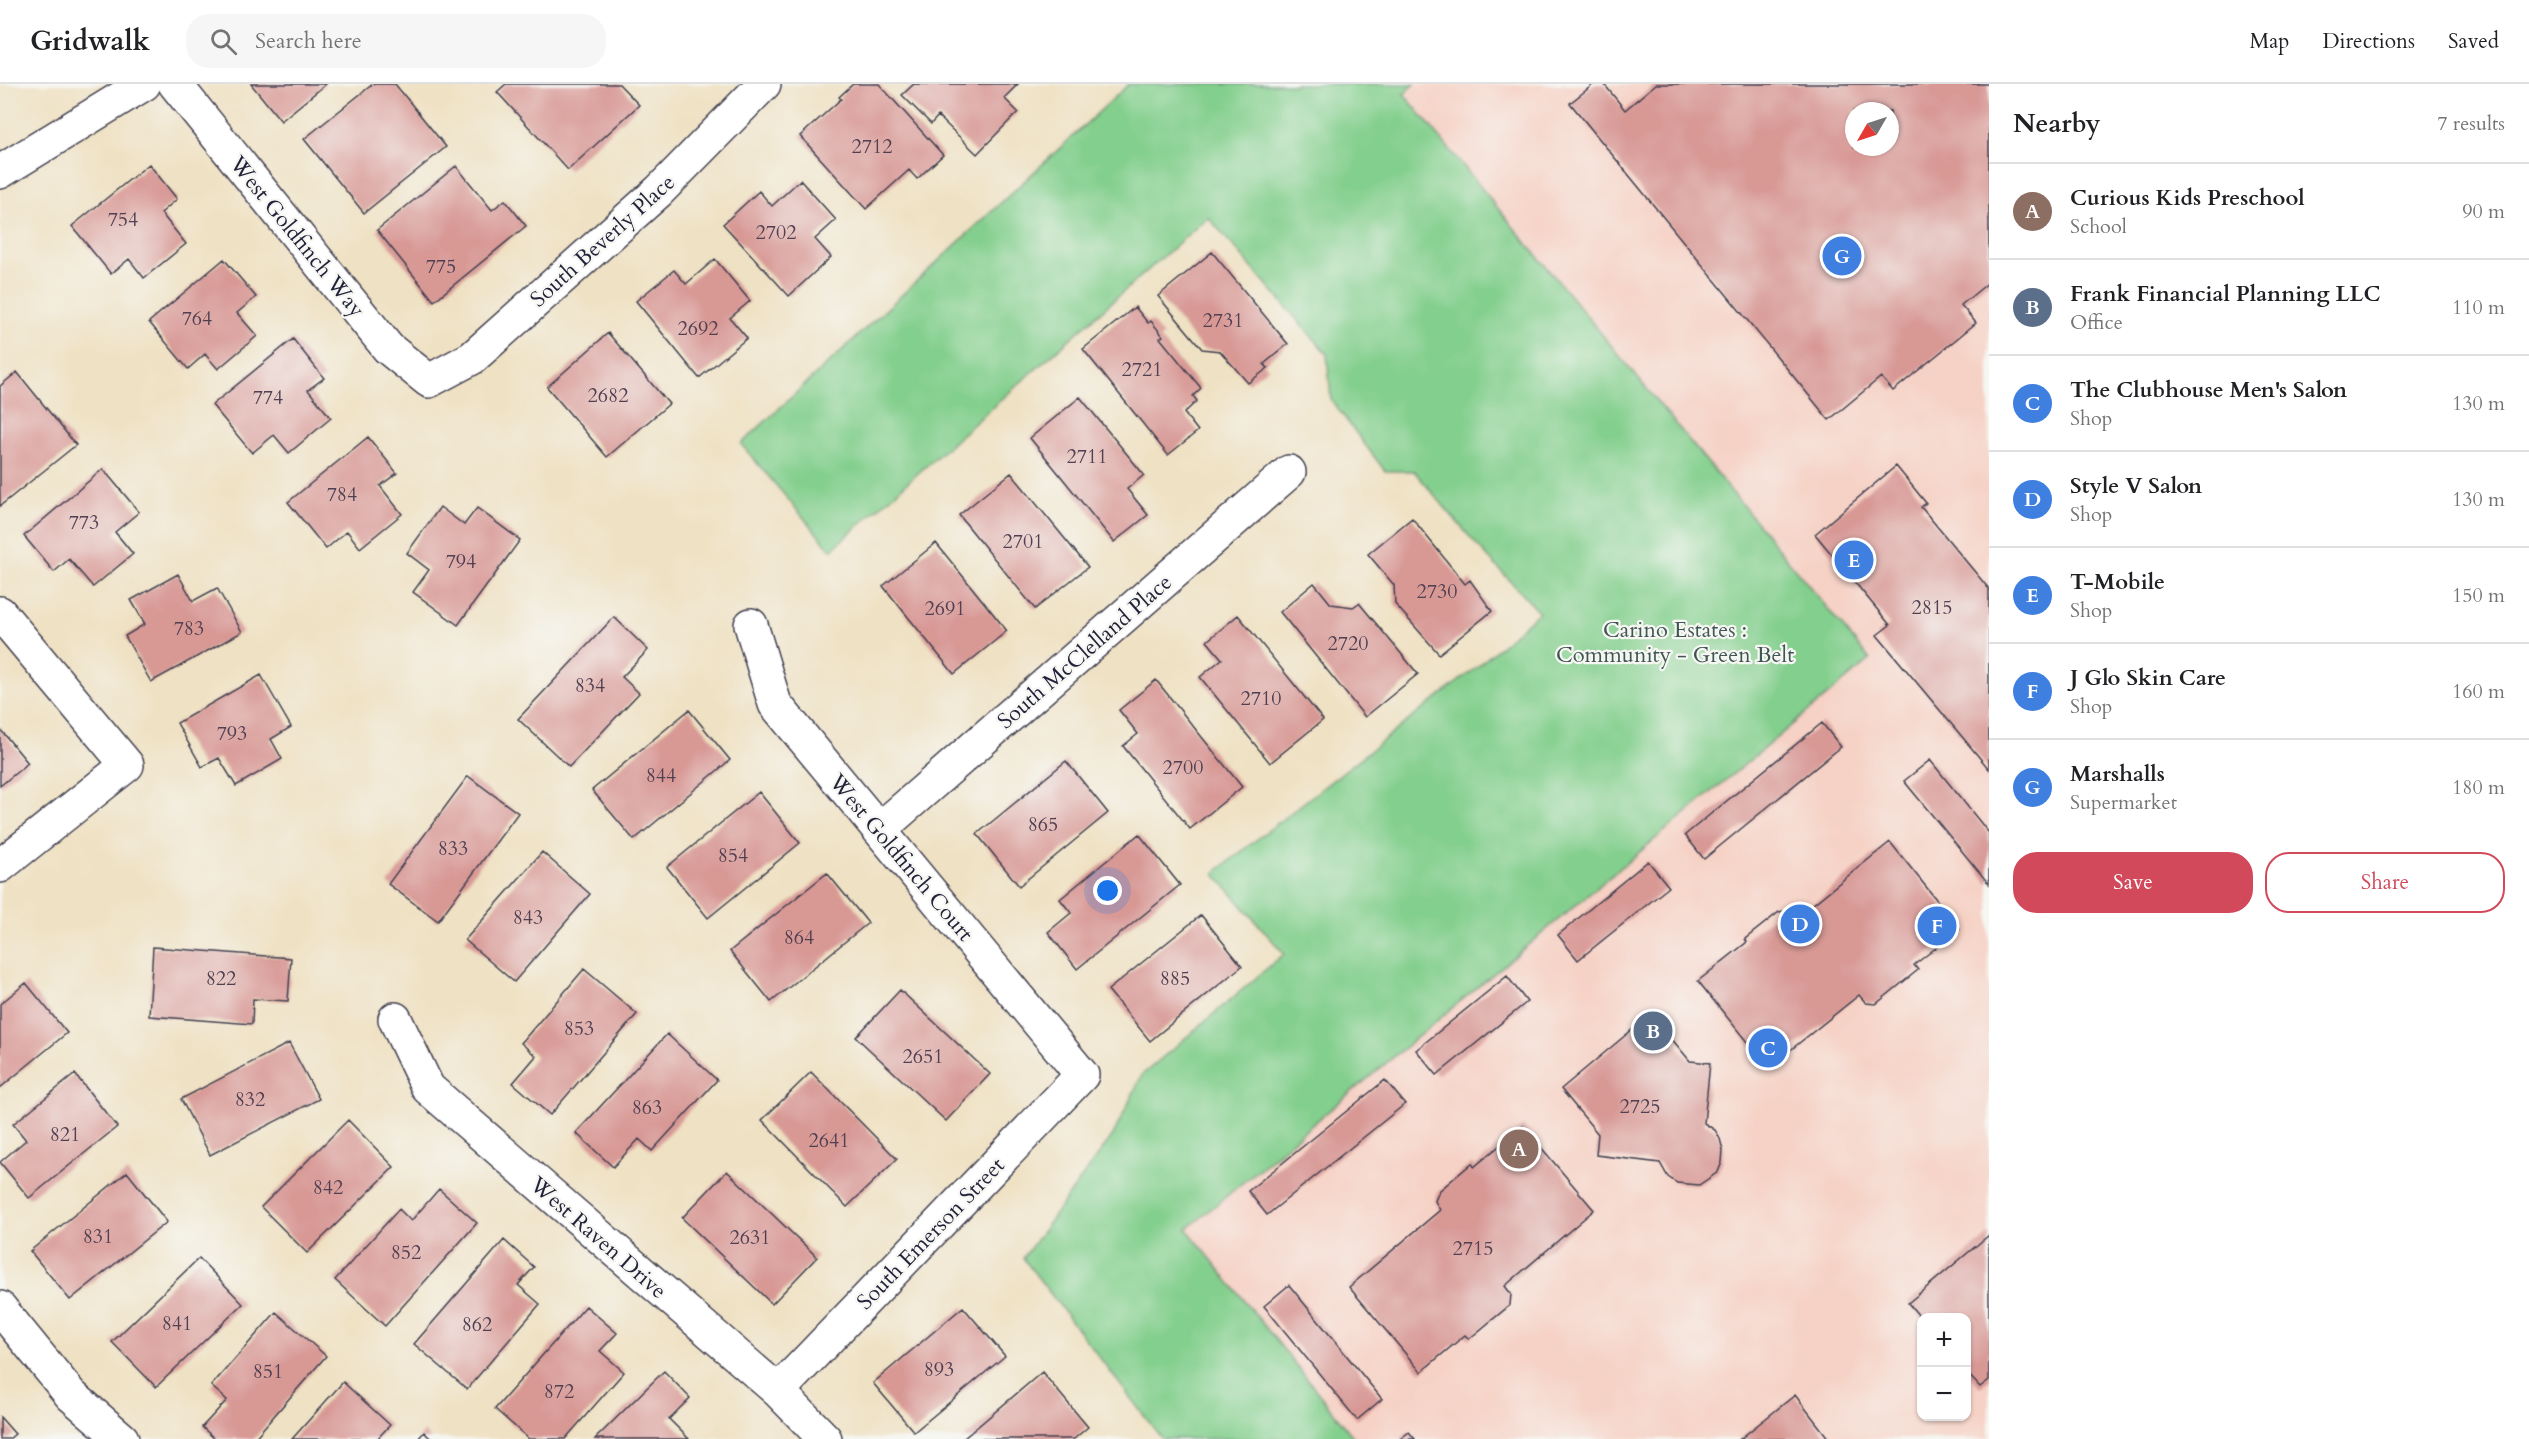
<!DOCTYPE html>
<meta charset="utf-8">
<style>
body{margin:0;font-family:Cardo,serif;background:#f6f6f6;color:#202124}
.controls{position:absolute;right:18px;bottom:18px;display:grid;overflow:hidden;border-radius:12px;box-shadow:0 2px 4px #0004}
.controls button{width:54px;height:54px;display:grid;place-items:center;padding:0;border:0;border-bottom:2px solid #e0e0e0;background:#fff;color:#202124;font:30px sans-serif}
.compass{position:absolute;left:1845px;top:18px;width:54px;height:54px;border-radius:50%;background:#fff;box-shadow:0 2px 4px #0004;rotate:231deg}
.you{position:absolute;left:1108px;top:807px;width:21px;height:21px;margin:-15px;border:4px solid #fff;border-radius:50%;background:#1a73e8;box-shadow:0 0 0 9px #1a73e833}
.badge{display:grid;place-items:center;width:39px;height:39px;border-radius:50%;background:#d1495b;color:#fff;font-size:20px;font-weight:700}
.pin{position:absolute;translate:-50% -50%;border:3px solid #fff;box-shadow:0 2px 6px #0006}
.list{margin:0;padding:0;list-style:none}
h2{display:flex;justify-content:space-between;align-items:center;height:78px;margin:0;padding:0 24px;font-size:26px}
h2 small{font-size:20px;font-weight:400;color:#757577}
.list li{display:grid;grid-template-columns:39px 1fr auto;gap:18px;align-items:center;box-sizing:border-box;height:96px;padding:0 24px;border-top:2px solid #e0e0e0}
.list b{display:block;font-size:22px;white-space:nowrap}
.list p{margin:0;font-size:20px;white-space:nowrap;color:#757577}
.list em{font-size:20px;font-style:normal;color:#757577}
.actions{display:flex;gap:12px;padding:18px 24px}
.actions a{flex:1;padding:14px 0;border:2px solid #d1495b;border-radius:24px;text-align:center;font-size:21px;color:#d1495b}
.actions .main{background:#d1495b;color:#fff}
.icon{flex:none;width:33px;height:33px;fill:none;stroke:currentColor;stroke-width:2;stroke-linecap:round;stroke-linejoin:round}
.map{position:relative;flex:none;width:1989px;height:1355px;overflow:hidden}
header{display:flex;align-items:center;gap:36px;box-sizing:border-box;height:84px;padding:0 30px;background:#fff;border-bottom:2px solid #e0e0e0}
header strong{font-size:28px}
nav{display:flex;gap:33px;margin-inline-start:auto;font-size:21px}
.search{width:420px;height:54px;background:#f6f6f6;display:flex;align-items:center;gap:15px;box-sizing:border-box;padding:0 21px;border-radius:24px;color:#757577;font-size:22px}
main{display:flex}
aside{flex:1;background:#fff}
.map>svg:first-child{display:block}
.built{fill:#f6d1c5;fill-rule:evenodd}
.green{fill:#83cf8d;stroke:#527864;stroke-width:1.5}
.building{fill:#d89995;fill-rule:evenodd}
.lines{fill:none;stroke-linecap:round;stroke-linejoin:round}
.street-casing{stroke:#413f4f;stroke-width:36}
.street{stroke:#fff;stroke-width:33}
.labels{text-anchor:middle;stroke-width:4.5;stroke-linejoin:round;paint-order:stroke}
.number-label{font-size:20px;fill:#504052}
.street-label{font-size:22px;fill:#22223b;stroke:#f6f6f2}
.park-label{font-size:22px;fill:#3f5654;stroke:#f6f6f2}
</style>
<header>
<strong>Gridwalk</strong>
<div class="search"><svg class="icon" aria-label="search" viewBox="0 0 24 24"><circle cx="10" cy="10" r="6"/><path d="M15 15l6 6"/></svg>Search here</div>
<nav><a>Map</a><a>Directions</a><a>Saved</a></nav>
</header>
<main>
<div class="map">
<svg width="1989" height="1355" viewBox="0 0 1989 1355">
<rect width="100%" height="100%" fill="#f6f6f2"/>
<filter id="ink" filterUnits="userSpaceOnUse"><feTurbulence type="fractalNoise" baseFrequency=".0167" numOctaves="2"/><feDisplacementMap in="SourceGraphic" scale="12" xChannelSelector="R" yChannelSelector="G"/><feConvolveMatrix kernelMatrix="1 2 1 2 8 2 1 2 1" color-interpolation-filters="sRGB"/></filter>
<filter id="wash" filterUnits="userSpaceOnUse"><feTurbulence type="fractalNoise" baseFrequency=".008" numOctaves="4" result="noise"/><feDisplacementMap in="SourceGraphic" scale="24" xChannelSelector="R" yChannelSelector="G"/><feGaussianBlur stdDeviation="1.35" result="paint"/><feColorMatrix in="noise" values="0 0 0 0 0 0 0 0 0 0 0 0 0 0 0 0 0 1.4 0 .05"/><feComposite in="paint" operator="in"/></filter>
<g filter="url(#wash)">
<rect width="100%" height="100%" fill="#efe1c3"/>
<path class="built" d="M1415,0h574v1355h-633l-169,-210 682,-569 -465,-566zM1854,27h36v36h-36zM1922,1234h44v98h-44z"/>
<path class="green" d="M1129,0h286l-11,10 466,566 -683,569 168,210h-193l-139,-181 90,-123 29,-60 142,-121 -70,-81 264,-207 61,-54 -64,-69 -61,-72h-29l-54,-71 -4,-46 -119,-137 -377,333 -90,-106z"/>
<g id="blocks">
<path class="building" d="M251,0h75l-45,37z
M373,0h22l51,63 -82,66 -60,-74z
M506,0h113l20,21 -71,65 -71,-78z
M853,0h26l64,71 -26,24 -8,-9 -43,39 -66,-73 41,-37 -2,-2z
M914,0h104l-14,14 14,14 -41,42 -39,-38 -7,8 -29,-29z
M1594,0h10l21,26 31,-26h333v198l-28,23 15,18 -83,68 -12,-14 -52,43 -259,-317zM1854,27h36v36h-36z
M149,80l28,35 -16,14 25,31 -42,34 -15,-19 -18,15 -39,-48z
M456,82l36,44 13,-10 21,26 -92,75 -57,-71z
M800,96l36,40 -21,19 16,18 -42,39 -66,-72 36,-33 13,15z
M1212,168l76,92 -24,20 4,4 -20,15 -28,-32 -18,-2 -44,-53z
M224,175l32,38 -19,16 20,23 -39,33 -13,-15 -17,15 -39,-47z
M715,175l35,42 -20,17 17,20 -48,40 -63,-77 38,-31 12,14z
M1135,223l13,16 3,-2 12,15 -3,2 41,50 -8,8 4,5 -13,12 14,18 -30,24 -85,-106z
M608,249l61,71 -62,53 -60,-70z
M293,255l31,39 -16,12 23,28 -42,35 -15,-18 -22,18 -40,-48z
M17,288l59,73 -76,61v-120z
M1080,313l64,78 -17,14 21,26 -34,27 -84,-104z
M368,353l29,36 -17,13 22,28 -42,34 -13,-17 -21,18 -38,-47z
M1896,382l30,37 -5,4 68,82v180l-112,-134 13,-10 -75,-91z
M103,385l36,43 -24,20 18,22 -40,33 -24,-28 -15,13 -30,-36z
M1011,389l77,94 -53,42 -76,-94z
M440,423l24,18 13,-17 43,32 -62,85 -45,-33 16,-22 -22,-17z
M1412,434l53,66 5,-4 22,31 -53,43 -44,-50 -1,-19 -26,-31z
M936,459l71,88 -53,43 -71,-88z
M178,490l15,27 24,-13 25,44 -91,50 -26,-46 20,-12 -14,-24z
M1314,499l17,21 22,3 6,-4 59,71 -53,43 -85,-105z
M1238,531l85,105 -53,43 -70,-86 22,-18 -15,-18z
M614,533l34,33 -26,27 17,16 -70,74 -51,-48z
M261,591l30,52 -20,12 11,20 -46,27 -17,-28 -17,9 -25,-44z
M1156,596l86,107 -52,42 -67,-83 15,-12 -19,-24z
M689,626l41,50 -96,80 -42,-50z
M1822,639l19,24 -137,112 -19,-24z
M0,645l28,34 -28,23z
M1930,676l59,73v51l-85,-103z
M1066,677l42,52 -89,73 -42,-52z
M468,692l50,37 -80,108 -50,-37z
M759,708l41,51 -92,75 -41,-51z
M1139,750l41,51 -103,84 -29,-37 23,-19 -11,-14z
M1890,758l70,87 -46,36 4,5 -42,34 -10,-1 -7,-8 -91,73 -70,-87 49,-39 -2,-3 34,-27 10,-2 8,7z
M542,768l48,42 -76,88 -49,-42z
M1648,777l21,26 -91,73 -20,-25z
M827,789l41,50 -97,79 -41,-51z
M1201,831l41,51 -92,75 -42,-51z
M153,863l138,11 -3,43 -35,-2 -1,25 -103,-8z
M584,885l53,45 -87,101 -37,-32 23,-27 -15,-13z
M1507,892l20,26 -90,73 -21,-25z
M26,899l41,50 -67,55v-84z
M900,906l90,84 -44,47 -90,-84z
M1651,930l39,47 20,2 -6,60 11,7 5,9 3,11 -1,12 -4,10 -19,13 -22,-2 -9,-6 -8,-14 -64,-8 2,-21 -37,-45z
M667,950l50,46 -65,71 -13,-12 -26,28 -37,-34z
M289,959l30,56 -109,56 -29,-56z
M811,988l86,87 -50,48 -85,-87z
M75,990l42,53 -88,71 -29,-36 26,-22 -13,-16z
M1385,996l20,24 -138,111 -19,-24z
M348,1036l46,47 -87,86 -46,-46z
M1523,1042l71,84 -89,76 6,8 -1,11 -41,34 -4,-4 -44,37 -72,-85 91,-77 -5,-9 4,-10 33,-28 2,4z
M727,1087l90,86 -45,47 -90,-86z
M127,1088l40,50 -97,78 -40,-49z
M439,1105l38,34 -92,103 -50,-46 64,-71 12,12z
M1989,1151v145l-9,7 -14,-15v-54h-45l-13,-15z
M504,1156l30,27 -16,18 22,19 -73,85 -53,-45z
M199,1174l44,46 -87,83 -44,-45z
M1289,1201l93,114 -25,21 -93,-114z
M586,1222l31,27 -17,18 24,21 -59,67h-36l-34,-30z
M963,1223l42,49 -91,76 -41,-49z
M276,1228l50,44 -72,83h-39l-13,-12 25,-27 -16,-14z
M664,1287l26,27 -21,21 20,20h-94z
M1042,1288l46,55 -14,12h-111z
M343,1298l47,43 -13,14h-85z
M1795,1311l34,44h-89z
M0,1333l15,17 -6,5h-9z
M424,1348l7,7h-13z
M1409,1348l6,7h-15z"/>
</g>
</g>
<g filter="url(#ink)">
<use href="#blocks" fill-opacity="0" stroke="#413f4f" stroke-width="1.5"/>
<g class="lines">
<defs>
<path id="street" d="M175,0l213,264 41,33 43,-23 187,-167 105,-107
M0,88l144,-88
M0,529l127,152 -127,101
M751,541l24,79 307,371 -304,316
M879,746l410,-358
M395,935l33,69 350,303 47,48
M0,1224l71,87 51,44"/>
</defs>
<use href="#street" class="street-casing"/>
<use href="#street" class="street"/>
</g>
</g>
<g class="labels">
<g class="number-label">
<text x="872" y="69">2712</text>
<text x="123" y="142">754</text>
<text x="776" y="155">2702</text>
<text x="441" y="189">775</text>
<text x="197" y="241">764</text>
<text x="1223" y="243">2731</text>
<text x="698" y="251">2692</text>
<text x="1142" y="292">2721</text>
<text x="608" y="318">2682</text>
<text x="268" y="320">774</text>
<text x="1087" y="379">2711</text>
<text x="342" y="417">784</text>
<text x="84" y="445">773</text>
<text x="1023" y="464">2701</text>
<text x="461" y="484">794</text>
<text x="1437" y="514">2730</text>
<text x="1932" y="530">2815</text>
<text x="945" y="531">2691</text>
<text x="189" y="551">783</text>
<text x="1348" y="566">2720</text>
<text x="590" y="608">834</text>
<text x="1261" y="621">2710</text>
<text x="232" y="656">793</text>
<text x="1183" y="690">2700</text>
<text x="661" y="698">844</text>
<text x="1043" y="747">865</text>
<text x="453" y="771">833</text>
<text x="733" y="778">854</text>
<text x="528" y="840">843</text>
<text x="799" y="860">864</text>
<text x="221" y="901">822</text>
<text x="1175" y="901">885</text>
<text x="579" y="951">853</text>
<text x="923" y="979">2651</text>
<text x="250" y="1022">832</text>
<text x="1640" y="1029">2725</text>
<text x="647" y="1030">863</text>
<text x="65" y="1057">821</text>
<text x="829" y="1063">2641</text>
<text x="328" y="1110">842</text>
<text x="98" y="1159">831</text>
<text x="750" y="1160">2631</text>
<text x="1473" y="1171">2715</text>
<text x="406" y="1175">852</text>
<text x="177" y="1246">841</text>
<text x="477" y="1247">862</text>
<text x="939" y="1292">893</text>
<text x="268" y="1294">851</text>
<text x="559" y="1314">872</text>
</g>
<g class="street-label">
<text transform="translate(298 152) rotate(51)" y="8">West Goldfinch Way</text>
<text transform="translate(602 156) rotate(-42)" y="8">South Beverly Place</text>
<text transform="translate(1084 567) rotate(-41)" y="8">South McClelland Place</text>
<text transform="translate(902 773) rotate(50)" y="8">West Goldfinch Court</text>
<text transform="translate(930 1149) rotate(-46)" y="8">South Emerson Street</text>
<text transform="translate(599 1153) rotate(41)" y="8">West Raven Drive</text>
</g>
<g class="park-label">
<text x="1675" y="553">Carino Estates :<tspan x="1675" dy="25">Community - Green Belt</tspan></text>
</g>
</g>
</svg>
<div class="controls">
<button>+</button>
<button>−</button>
</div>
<svg class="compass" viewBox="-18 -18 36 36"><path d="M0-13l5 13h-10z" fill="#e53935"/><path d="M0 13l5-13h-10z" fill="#757577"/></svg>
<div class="you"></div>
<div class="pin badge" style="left:1519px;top:1065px;background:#8d6e63">A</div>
<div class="pin badge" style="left:1653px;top:947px;background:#5c6f8a">B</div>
<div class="pin badge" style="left:1768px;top:964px;background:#3f7fe0">C</div>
<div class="pin badge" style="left:1800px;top:840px;background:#3f7fe0">D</div>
<div class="pin badge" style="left:1854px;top:476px;background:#3f7fe0">E</div>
<div class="pin badge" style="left:1937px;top:842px;background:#3f7fe0">F</div>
<div class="pin badge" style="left:1842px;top:172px;background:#3f7fe0">G</div>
</div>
<aside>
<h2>Nearby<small>7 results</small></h2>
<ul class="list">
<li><span class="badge" style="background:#8d6e63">A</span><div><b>Curious Kids Preschool</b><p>School</p></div><em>90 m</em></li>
<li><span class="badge" style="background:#5c6f8a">B</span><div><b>Frank Financial Planning LLC</b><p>Office</p></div><em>110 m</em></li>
<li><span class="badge" style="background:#3f7fe0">C</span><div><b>The Clubhouse Men's Salon</b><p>Shop</p></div><em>130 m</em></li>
<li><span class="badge" style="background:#3f7fe0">D</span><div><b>Style V Salon</b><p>Shop</p></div><em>130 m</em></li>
<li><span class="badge" style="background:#3f7fe0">E</span><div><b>T-Mobile</b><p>Shop</p></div><em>150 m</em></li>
<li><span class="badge" style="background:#3f7fe0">F</span><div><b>J Glo Skin Care</b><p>Shop</p></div><em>160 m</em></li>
<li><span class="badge" style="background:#3f7fe0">G</span><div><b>Marshalls</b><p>Supermarket</p></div><em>180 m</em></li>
</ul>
<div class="actions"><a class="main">Save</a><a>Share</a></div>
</aside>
</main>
